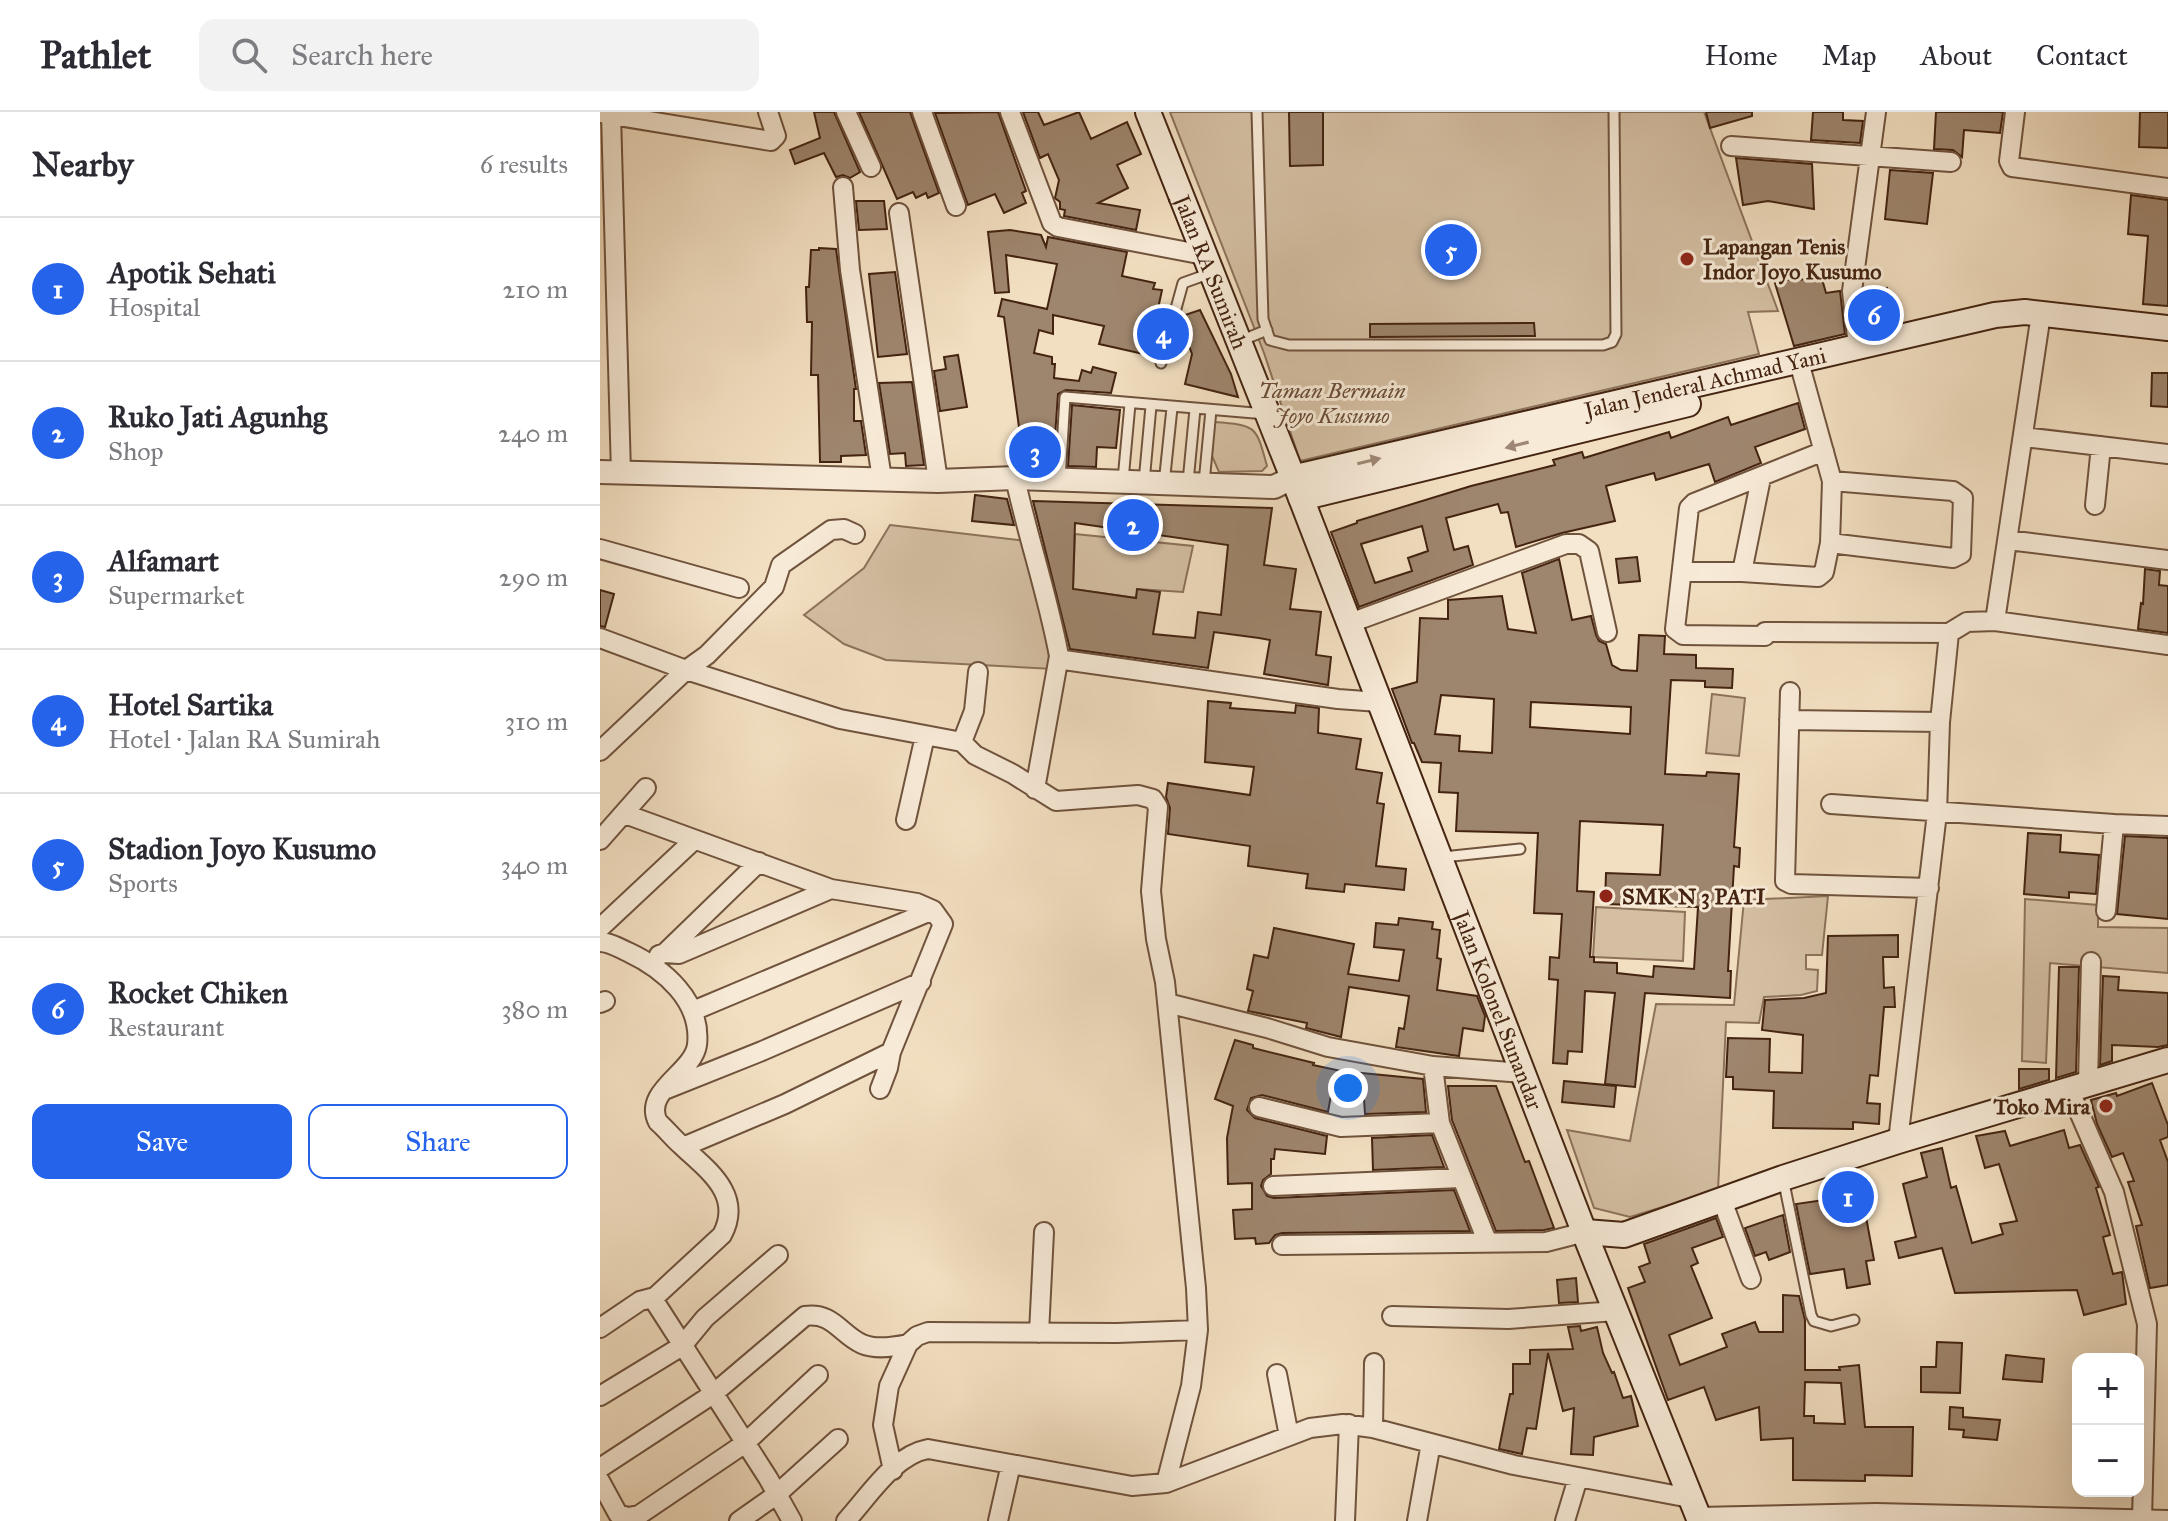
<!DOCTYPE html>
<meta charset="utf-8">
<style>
body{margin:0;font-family:"IM FELL Great Primer",serif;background:#f2f2f3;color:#2b2b33}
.controls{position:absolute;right:24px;bottom:24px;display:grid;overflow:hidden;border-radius:16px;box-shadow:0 8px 32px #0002}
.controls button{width:72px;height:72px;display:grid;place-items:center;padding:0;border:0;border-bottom:2px solid #e1e1e2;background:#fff;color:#2b2b33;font:40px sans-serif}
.you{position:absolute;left:748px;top:976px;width:28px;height:28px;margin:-20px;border:6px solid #fff;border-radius:50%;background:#1a73e8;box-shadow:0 0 0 12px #1a73e833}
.badge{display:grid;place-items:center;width:52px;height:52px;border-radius:50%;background:#2563eb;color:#fff;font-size:26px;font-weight:700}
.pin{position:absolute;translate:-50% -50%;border:4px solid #fff;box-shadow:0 2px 8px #0006}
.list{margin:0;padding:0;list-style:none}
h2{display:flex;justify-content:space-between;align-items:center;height:104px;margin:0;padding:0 32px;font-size:34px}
h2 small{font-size:26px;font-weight:400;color:#7c7c81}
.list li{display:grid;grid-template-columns:52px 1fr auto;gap:24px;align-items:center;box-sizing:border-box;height:144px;padding:0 32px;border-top:2px solid #e1e1e2}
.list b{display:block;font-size:30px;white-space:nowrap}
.list p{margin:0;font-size:26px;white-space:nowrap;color:#7c7c81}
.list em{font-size:26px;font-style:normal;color:#7c7c81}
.actions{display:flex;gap:16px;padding:24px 32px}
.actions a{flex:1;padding:18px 0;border:2px solid #2563eb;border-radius:16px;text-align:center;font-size:28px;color:#2563eb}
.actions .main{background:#2563eb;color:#fff}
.icon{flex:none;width:44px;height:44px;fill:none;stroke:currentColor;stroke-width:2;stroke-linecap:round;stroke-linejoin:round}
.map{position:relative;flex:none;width:1568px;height:1409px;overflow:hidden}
header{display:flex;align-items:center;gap:48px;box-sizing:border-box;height:112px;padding:0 40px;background:#fff;border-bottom:2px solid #e1e1e2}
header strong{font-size:38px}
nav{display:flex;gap:44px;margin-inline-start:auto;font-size:28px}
.search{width:560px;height:72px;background:#f2f2f3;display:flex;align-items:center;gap:20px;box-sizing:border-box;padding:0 28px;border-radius:16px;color:#7c7c81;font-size:30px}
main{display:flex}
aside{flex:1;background:#fff}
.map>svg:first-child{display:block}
.green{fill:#d4bfa3;stroke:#8c725a;stroke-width:2}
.building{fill:#9e856d;stroke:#442411;stroke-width:2;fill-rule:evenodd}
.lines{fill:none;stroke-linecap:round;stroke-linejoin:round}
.service-casing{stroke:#70533d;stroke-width:13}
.minor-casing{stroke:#70533d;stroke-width:22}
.tertiary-casing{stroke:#70533d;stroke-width:26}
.secondary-casing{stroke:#442411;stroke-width:28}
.service{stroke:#f7ead7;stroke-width:9}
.minor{stroke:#f7ead7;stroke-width:18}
.tertiary{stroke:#f7ead7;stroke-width:22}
.secondary{stroke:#f7ead7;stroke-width:24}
.oneway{fill:#9e8774}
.poi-dot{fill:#8f2418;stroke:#f7ead7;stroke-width:3}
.labels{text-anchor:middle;stroke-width:6;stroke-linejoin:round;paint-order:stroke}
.poi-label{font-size:22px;font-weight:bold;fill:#442411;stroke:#f7ead7;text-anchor:start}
.street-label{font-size:22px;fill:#442411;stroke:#f7ead7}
.park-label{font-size:22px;font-style:italic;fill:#684b36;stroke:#f7ead7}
</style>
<header>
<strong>Pathlet</strong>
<div class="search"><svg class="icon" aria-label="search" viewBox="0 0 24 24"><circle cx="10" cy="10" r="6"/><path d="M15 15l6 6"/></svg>Search here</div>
<nav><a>Home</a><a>Map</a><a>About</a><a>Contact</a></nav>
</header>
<main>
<aside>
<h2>Nearby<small>6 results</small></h2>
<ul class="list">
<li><span class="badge">1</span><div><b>Apotik Sehati</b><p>Hospital</p></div><em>210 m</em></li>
<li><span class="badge">2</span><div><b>Ruko Jati Agunhg</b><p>Shop</p></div><em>240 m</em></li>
<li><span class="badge">3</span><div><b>Alfamart</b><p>Supermarket</p></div><em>290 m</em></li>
<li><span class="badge">4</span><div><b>Hotel Sartika</b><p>Hotel · Jalan RA Sumirah</p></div><em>310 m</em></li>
<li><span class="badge">5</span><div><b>Stadion Joyo Kusumo</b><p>Sports</p></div><em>340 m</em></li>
<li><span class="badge">6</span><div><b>Rocket Chiken</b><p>Restaurant</p></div><em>380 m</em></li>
</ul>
<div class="actions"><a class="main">Save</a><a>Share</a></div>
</aside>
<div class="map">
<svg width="1568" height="1409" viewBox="0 0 1568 1409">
<rect width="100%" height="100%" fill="#f2dfc1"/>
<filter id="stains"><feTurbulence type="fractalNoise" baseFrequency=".0025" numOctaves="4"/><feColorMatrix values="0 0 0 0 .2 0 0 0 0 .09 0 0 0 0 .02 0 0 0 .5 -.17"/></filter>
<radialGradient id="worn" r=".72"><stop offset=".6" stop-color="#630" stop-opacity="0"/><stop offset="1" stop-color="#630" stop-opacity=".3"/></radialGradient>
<path class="green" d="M570,0h534l74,199 -30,1 11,42 -459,107 -36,-108z
M614,310c43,3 42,4 53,44l-5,5 -43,1 -7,-16z
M290,413l137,16 26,128 -167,-9 -42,-16 -40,-29 60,-47z
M475,422l118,12 -10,46 -45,-3 -2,9 -63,-9z
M1112,582l33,4 -6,58 -33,-3z
M1228,784l-6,59h-16v14l12,1 -1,21 -16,4 -37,2 -5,26 -33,-1 -8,168 -88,27 -36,-9 -27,-78 63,11 26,-137 78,1 10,-105z
M1425,787l73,6v22l70,1v45l-118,-10 -4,100 -24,-2z
M996,795l89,5 -2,49 -90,-4z"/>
<path class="building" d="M214,0h20l26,60 -10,6 -7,-3 -7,2 -12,-24 -29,11 -5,-14 30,-12z
M259,0h51l29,81 -11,5 -2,-5 -10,5 -3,-6 -16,7z
M398,0l28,79 -4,2 4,10 -22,10 -9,-19 -27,11 -33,-92z
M423,0h15l6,13 35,-13 12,27 36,-17 14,32 -24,11 11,23 -30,15 42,7 -4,20 -72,-14 1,-6 -5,-1v-7l-5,-4 4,-18 -11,-26 -8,4z
M689,0h34v53l-33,1z
M1106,0h46v4l-42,12z
M1213,0h30v8l20,1 -3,22 -49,-3z
M1336,0h67l-3,21 -36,-3 -2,27 -9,-7 -19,-1z
M1540,0h28v36l-29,-1z
M1136,46l76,6 2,45 -46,-8 -25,4z
M1290,58l43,3 -6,51 -42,-5z
M1531,83l37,5v106l-25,-2 5,-68 -20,-2z
M256,89h28l3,28 -28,1z
M410,118l31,5 5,12 2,-10 79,15 -5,24 33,7 -2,6 9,1 -14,65 -49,-11 5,-18 -51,-11v19l-14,-4 -5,23 18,4v7h3l-1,14 25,3 3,-11 9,3 2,-6 23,6 -5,20 -45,-3 -8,4 -5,71 -29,-1 -20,-147 -6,-1 4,-17 45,10 10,-45 -51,-9 3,37 -14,1 -7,-61z
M219,136l17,1 20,140h-2v32h7l5,34 -25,1v6h-21l-2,-87h-7l1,-53h-5l-1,-35h3l2,-37h8z
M295,160l12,82 -29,3 -9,-83z
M1222,167l4,14 14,-2 5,43 -51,12 -20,-66z
M1287,176l3,36 -22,5 -4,-38z
M600,198l31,64 7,23 -53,-13 7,-30 -12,-32 2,-6z
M934,211l1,13 -165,1v-13z
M358,243l9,52 -27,4 -6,-40 12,-2 -2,-12z
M1552,261h16v34l-17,-1z
M312,270l12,83 -18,1 -1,-13 -15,1 -11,-71z
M1198,291l7,26 -50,18 6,16 -46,19 -6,-18 -53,16 -2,-7 -48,13 9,35 -53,12 -46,14 -8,-35 -7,1 -3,-9 -52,14 8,32 14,-4 5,19 -114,42 -28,-75 26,-9v-2l114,-35 84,-21 -2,-5 29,-8 2,6 85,-26 2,6 57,-21 3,8zM822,414l6,25 -20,7 4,13 -37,12 -14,-39z
M472,293l48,5 -4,38 -19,-1 -1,20 -28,-1z
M375,383l32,4 7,26 -42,-4z
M433,389l239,7 -8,57 32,4 -6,40 31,3 -5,43 15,2 -3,28 -64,-11 6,-34 -11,-2 -45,-6 -6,36 -138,-19zM475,411l153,22 -7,70 -23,-3 -3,26 -42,-4 7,-42 -23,-3 -1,9 -63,-9z
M1037,445l3,24 -21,2 -3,-24z
M959,447l13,61 19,-4 5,19 3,6 7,3 6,21 9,5 16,1 2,-36 26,1 -1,18 32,1v13l37,1 -1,19 -27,-1v-6l-34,-1 -6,94 41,2 1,-4 32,2 -5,73 6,1 -1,19 -5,-1 -6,105h3l-1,27 -85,-5 -10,94 -30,-3 10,-91 -30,-2 -3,61 -14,-1 -1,13 -14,-1 5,-83 -9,-1 1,-22 9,1 3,-44 -28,-1 4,-80 -82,-2 2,-38 -19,-1 2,-29 -19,-1 -8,-19h-2l-20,-54 25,-7 3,-64 28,1v-19l54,-4 6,33 28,4 -14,-60zM841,583l53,4 -2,54 -33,-2 1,-15 -25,-2zM931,590l100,5 -1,27 -100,-7zM980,709l83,4 -3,50 -54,-2 -1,31 93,3 -4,62 -40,-3 -1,11 -36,-4v-10l-23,-1v-5h-4l4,-65 -17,-1z
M1545,457l15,2 -1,14 9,1v47l-30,-4 3,-26 2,1z
M0,478l14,4 -9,33 -5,-1z
M608,589l23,2 -1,5 65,5 1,-8 23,3 -1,25 43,6 -5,30 26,4 -5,30 7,1 -8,62 30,3 -2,21 -59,-6 -1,8 -38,-4 2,-14 -60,-8 2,-20 -82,-12 2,-26 -4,-11 2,-14 82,12 4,-28 -49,-5z
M1428,721l33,2 -1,17 39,3 -3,39 -27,-2v6l-45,-4z
M1525,724l43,2v81l-51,-5z
M799,806l34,4 -1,7 8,1 -3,28 4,1 -4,31 40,6 8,20 -2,15 -20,-3 -4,28 -63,-9 3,-19 5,1 5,-33 -60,-9 -8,50 -35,-9 1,-5 -59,-12 5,-20 -6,-2 7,-34 14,3 6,-30 80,16 -6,30 51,7 5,-31 -30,-3 2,-24 22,2z
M1298,823v22h-15l1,31 10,-1 1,20h-11l-6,69 -8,-1 -3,28 13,1 -1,20 -26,-2v7l-80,-1 1,-37 -41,-2v-12h-7l2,-39 42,1 -1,33 33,1 1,-38 -41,-5 3,-30 39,-2 22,-5 2,-57z
M1459,855h20l-3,105 -20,6z
M1503,864l16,1 -1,13 50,3v52l-10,2 -46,-2v16l-12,4z
M635,928l18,5v3l61,15 -1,2 28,6 82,8 3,33 -61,2 -1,-15 -33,-4 -3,17 -66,-17 -11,3 -4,12 8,8 72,18 -2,18 -50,-5 -1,10h-3v15l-8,6 -2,6 6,10 7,2 180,-8 16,41 -188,2 -7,2 -6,8 -13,1 -1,-6 -20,1 -2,-29 19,-1v-26l-24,1 -1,-46 6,-32 -18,-7z
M1419,957h30v11l-30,9z
M964,969l52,5 -2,21 -52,-5z
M1552,971l16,42v12l-8,3 8,22v123l-18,3 -14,-62 6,-1 -14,-43 6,-1 -11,-28 -11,4 -15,-33 -6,-24 25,-7 1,3z
M848,974h48l29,76 4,-1 25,67 -10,2 -48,1 -44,-111z
M1464,1018l5,18 11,-3 19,42 -3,1 14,47 -7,2 10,37 9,-2 4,32 -42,11 -7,-25 -122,3 -13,-45 -43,10 -4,-16 21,-5 -13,-53 24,-7 -6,-24 21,-5 9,40 5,-2 16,57 31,-9 -3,-10 17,-3 -18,-57 -14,4 -9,-32 29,-5 5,15z
M832,1023l12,32 -71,3 -1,-32z
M1258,1062l16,86 -8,1 4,23 -23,4 -3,-19 -34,5 -14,-70 35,-5 -4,-19z
M1183,1103l7,37 -21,8 -3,-8 -11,4 -10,-28z
M1116,1106l7,19 -31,11 6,15 -7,3 21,52 -43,17 11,30 47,-18 -5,-13 33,-12 4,10h24v-37l16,1 6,24v50h35l-1,-3 20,-2 6,62h48l-1,49 -47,-1v6l-72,-1v-42l-32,2 -2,-33 -43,13 -12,-33 -36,13 -40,-112 17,-6 -6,-15 11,-4 -6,-19zM1205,1270l36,1 4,41 -31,-1v-7h-10z
M976,1166l2,24 -19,1 -2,-23z
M980,1214l1,5 16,-4 6,26 9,20 2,-1 9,26 8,-2 7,30 -44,11 -1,18 -22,-1 3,-46 -11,3 -15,-58 -12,76 -9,-1 -5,26 -23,-5 11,-55h3v-30h17v-14l43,-1 -5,-22z
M1337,1230l25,1 -2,50 -39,-1v-25h15z
M1406,1243l38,4 -2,23 -39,-3z
M1350,1295l13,1v9l37,3 -3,20 -34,-3 1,-7 -15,-1z"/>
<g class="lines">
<defs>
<path id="service" d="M657,0l6,207 7,21 19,5h314l9,-3 4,-8 -2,-222
M640,229l27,-11
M561,251l22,-80 28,-10
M460,368l5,-83 201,17
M523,368l7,-76
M544,370l7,-76
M588,370l7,-73
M604,371l7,-73
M564,372l8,-76
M843,745l77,-8
M1183,1066l28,137 3,6 17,5 23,-6"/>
<path id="minor" d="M246,0l25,55
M322,0l34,94
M410,0l42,111 6,4 146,28
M1415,0l-6,49 3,6 156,21
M0,1l171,28 5,-5 -8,-24
M11,2l10,359
M1131,34l220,16
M243,75l7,83 32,209
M299,101l39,268
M1258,235l-6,-56 24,-179
M1424,325l144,17
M1224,339l-130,52 -5,5 -14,121 8,6 82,1v-4l184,1
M415,366c13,60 33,118 44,178l5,4 274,39 41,3
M1495,393l6,-59
M1408,428l160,20
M1230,431l123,15 8,-4 2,-56 -10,-7 -121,-10
M0,437l139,39
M1083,460h59l76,5 6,-5 6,-29 2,-62 -33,-119
M1142,460l19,-94
M1395,509l46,-307
M750,511l216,-79h13l10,7 18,81
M0,526l86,32 -86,81
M86,558l154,49 122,23 13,13 38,19 43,27 82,-6 15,4 5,8 -7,84 5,48 9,43 31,306 2,42 -7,56 -25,97
M86,558l21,-15 67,-68 7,-22 50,-35 13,-1 11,5
M1190,580l-5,189 6,3 138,4
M1189,608l151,2
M362,630l12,-31 4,-39
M435,677l24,-133
M1231,692l283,20 54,2
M25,702l206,75 86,14 16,7 10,14 -52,128 -3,16 -8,21
M306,708l19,-84
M0,728l46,-52
M1506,799l8,-87
M0,816l94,-88
M0,830c10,0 19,6 28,10 36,17 74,49 69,93 -4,28 -55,46 -39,77 8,7 15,16 23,23 25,24 63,49 41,90l-67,62v5l113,176 24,43
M65,841l14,1 152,-65
M59,843l6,-2 94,-91
M0,891l5,-2
M567,891l100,25 61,19 105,19 90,7
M93,899l240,-101
M833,954l7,57 47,118
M1488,971l3,-121
M67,977l95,-38 159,-69
M1469,977l45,103 33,132 -5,195
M659,995l82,20 99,-4
M1298,1029l39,-328 3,-91 9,-89 18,-11 28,-1 173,24
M83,1035l102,-43 106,-52
M673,1074l188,-8
M1122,1088l29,79
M682,1133l264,-3 39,-10
M792,1204l116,3 108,-8
M0,1216l40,-27 15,-4
M439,1221l5,-101
M677,1262l12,62
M0,1284l82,-50 23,-28 73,-63
M773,1316l1,-65
M0,1356l113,-74 92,-78c28,-4 35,18 57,28 14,6 32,3 46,0
M293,1358l-10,-45 6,-39 19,-42 9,-8 11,-4 189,1 81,-3
M0,1369l18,33 10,3 11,-2 105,-71 74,-69
M1098,1405l178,-4 292,7
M139,1409l37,-26 62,-56
M246,1409c23,-25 48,-66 82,-72l204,37 34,-3 144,-55 33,-4 30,4 141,37 176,33
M398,1409l13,-57
M745,1409l4,-97
M817,1409l14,-78
M965,1409l13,-43"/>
<path id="tertiary" d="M0,360l338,9 77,-3 259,9 18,-9"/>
<g id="secondary">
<path id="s1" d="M548,0l153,386 287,744 112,279"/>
<path id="s2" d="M692,366l703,-163 30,-3 143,16"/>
<path d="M701,386l387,-94"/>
<path d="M985,1120l39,3 159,-57 115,-37 270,-81"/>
</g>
</defs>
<use href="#service" class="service-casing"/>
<use href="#minor" class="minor-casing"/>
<use href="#tertiary" class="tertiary-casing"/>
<use href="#secondary" class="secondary-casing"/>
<use href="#service" class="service"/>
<use href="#minor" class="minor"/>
<use href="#tertiary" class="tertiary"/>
<use href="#secondary" class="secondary"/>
</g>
<defs><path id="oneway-solid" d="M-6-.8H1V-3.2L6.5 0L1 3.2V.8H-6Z" transform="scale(2)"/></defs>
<g class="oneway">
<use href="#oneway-solid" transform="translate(917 333) rotate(166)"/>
<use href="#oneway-solid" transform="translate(769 349) rotate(-13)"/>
</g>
<g class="poi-dot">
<circle cx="1087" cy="147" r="8"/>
<circle cx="1006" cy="784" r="8"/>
<circle cx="1506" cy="994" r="8"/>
</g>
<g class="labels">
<g class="poi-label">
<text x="1103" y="142">Lapangan Tenis<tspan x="1103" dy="25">Indor Joyo Kusumo</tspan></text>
<text x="1022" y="792">SMK N 3 PATI</text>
<text x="1490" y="1002" text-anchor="end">Toko Mira</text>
</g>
<g class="street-label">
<text dy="8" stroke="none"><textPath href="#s1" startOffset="172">Jalan RA Sumirah</textPath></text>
<text dy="8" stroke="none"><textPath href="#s2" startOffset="424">Jalan Jenderal Achmad Yani</textPath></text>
<text dy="8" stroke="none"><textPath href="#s1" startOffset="964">Jalan Kolonel Sunandar</textPath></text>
</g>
<g class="park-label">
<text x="732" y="286">Taman Bermain<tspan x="732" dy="25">Joyo Kusumo</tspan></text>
</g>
</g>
<rect width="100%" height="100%" filter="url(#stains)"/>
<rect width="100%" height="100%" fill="url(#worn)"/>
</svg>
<div class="controls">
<button>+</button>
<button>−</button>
</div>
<div class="you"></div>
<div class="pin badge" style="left:1248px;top:1085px">1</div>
<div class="pin badge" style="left:533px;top:413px">2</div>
<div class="pin badge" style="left:435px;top:340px">3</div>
<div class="pin badge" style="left:563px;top:222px">4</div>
<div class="pin badge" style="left:851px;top:138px">5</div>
<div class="pin badge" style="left:1274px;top:203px">6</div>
</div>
</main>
